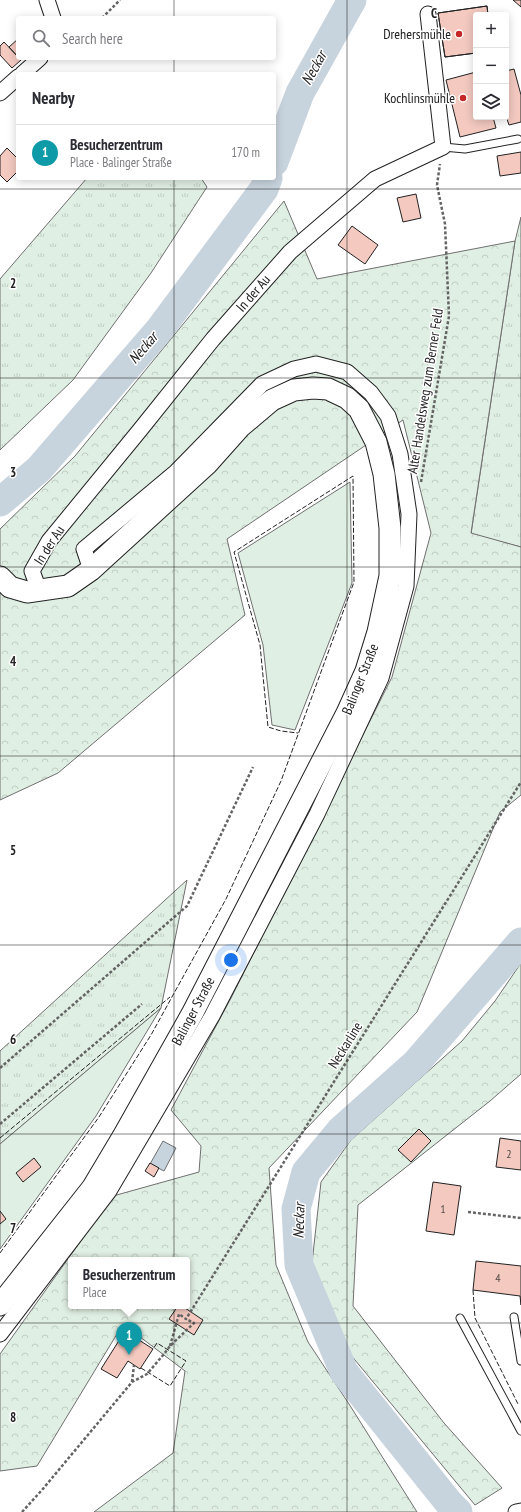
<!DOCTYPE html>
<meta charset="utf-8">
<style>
body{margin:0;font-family:"PT Sans Narrow",sans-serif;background:#f2f2f3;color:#2b2b33}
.controls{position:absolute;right:12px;top:12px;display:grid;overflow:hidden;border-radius:4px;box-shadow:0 2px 10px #0003}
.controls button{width:36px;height:36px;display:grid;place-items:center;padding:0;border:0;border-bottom:1px solid #e1e1e2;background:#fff;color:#2b2b33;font:20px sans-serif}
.you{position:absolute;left:231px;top:960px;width:14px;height:14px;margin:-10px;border:3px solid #fff;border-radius:50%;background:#1a73e8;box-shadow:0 0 0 6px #1a73e833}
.badge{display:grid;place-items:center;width:26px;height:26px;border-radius:50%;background:#c62828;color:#fff;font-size:13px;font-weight:700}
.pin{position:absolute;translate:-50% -33px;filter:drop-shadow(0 1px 2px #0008)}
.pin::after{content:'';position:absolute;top:21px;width:14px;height:12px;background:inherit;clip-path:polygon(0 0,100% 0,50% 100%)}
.popup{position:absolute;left:68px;top:1257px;width:122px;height:52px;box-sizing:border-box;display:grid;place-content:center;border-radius:4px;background:#fff;filter:drop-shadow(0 1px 3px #0005);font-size:13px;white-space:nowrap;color:#7c7c81}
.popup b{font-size:15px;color:#2b2b33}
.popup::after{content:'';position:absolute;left:50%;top:100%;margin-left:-8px;border:8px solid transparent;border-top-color:#fff}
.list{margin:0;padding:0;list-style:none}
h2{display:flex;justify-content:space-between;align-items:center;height:52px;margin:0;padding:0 16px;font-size:17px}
h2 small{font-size:13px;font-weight:400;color:#7c7c81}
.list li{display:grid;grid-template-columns:26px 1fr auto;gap:12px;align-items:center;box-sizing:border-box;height:56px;padding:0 16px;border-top:1px solid #e1e1e2}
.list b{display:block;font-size:15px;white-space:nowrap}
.list p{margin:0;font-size:13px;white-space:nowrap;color:#7c7c81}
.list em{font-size:13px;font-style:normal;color:#7c7c81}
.icon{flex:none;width:22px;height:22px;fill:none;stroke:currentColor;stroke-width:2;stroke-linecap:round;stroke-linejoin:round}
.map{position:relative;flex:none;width:521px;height:1512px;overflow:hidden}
.search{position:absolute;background:#fff;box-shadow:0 2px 10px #0003;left:16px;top:16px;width:260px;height:44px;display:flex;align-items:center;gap:10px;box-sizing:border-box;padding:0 14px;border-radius:4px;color:#7c7c81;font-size:15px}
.panel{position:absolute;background:#fff;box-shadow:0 2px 10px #0003;left:16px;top:72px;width:260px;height:108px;border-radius:4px}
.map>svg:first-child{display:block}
.grass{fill:url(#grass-tufts);stroke:#6f6f6f}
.forest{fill:url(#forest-crowns);stroke:#6f6f6f;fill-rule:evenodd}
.garden{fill:#e0efe3;stroke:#6f6f6f}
.water{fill:#c7d3dd;stroke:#6f6f6f}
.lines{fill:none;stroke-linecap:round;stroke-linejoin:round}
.river{stroke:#c7d3dd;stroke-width:29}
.building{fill:#f3c9c0;stroke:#222}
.service-casing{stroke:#222;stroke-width:9}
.minor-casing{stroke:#222;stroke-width:17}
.secondary-casing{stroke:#222;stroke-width:23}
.path{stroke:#646464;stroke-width:2.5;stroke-dasharray:3 2;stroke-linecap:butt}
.service{stroke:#fff;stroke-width:7}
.minor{stroke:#fff;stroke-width:15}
.secondary{stroke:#fff;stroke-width:21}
.fence{stroke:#222;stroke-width:1;stroke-dasharray:5 2;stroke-linecap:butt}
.grid{fill:none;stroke:#222;stroke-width:1;stroke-opacity:0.55}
.poi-dot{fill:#c62828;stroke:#fff;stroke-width:1.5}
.labels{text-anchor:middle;stroke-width:3;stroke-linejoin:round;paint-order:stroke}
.number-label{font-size:12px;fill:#564c4a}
.poi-label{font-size:14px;fill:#222;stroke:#fff;text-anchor:end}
.street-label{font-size:14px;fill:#222;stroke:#fff}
.water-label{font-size:15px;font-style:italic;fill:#222;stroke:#fff}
.grid-label{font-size:13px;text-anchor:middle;font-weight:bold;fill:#222;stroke:#fff;stroke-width:3;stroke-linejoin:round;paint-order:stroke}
</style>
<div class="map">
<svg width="521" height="1512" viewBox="0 0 521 1512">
<defs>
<pattern id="grass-tufts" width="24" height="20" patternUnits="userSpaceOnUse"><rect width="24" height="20" fill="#e0efe3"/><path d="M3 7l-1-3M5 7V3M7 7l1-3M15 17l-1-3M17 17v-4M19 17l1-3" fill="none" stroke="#c0cdc2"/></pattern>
<pattern id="forest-crowns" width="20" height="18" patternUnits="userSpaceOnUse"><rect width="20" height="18" fill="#e0efe3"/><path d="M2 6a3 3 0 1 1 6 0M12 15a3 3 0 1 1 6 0" fill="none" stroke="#c0cdc2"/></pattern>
</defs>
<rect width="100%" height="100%" fill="#fff"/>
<path class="grass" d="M87,178h114l6,9 -56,86 -78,107 -73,70v-171z
M521,217v330l-50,-13 44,-293z
M187,880l-26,128 -161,136v-93z"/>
<path class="forest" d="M284,201l33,78 198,-38 -44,292 50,14v248l-21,17 -83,200 -148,156 7,97 32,77 41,62 68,108h-323l79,-59 12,-82 -62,-47 -86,142 -37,5v-117l113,-158 86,-24 2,-26 -30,-36 60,-112 161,-321 39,-144 -28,-113 -176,119 18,76 -187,158 -58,27v-271l75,-73zM71,1260h116v46h-116z
M521,963v111l-31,27 -132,104 -5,101 91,117 58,65 -27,17 -125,-151 -38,-91 9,-81 30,-42 111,-99 33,-40z"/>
<path class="garden" d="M350,482l2,101 -57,147 -23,-5 -9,-80 -25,-92z
M161,1008l-65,108 -96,133v-105z"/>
<path class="water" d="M163,1141l13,7 -12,23 -14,-7z"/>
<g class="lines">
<path class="river" d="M274,162l26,-69 52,-93
M0,502l39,-33 121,-140 104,-140 4,-11
M458,1512l-9,-9 -105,-131 -45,-107 -3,-56 10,-37 35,-42 75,-67 105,-121"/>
</g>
<path class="building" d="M513,0h8v7z
M487,6l1,9h-12v38l-31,4 -7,-44z
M487,6l1,9h-12v38l-31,4 -7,-44z
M18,39v18l-9,-10z
M4,42l17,18 -9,8 -12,-13v-9z
M514,69l7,26v27l-12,3 -3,-9v-45z
M476,72v45h17l3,11 -36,9 -14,-57z
M7,148l11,11v12l-11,11 -7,-7v-19z
M521,152v21l-21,3 -3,-20z
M416,194l5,24 -18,4 -6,-24z
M352,226l26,19 -13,19 -27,-19z
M419,1129l12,12 -20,21 -13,-12z
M500,1138l21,3v29l-25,-3z
M34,1158l7,9 -18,15 -7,-9z
M150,1163l9,5 -5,9 -9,-6z
M433,1182l28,4 -7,49 -28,-4z
M0,1211l6,8 -6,5z
M476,1261l45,5v39l-1,-9 -47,-6z
M178,1306h4l21,14 -9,15 -25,-16z
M125,1331l28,18 -13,20 -12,-8 -11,17 -16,-9z"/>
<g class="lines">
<defs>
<path id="service" d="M443,147l22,2 53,-10
M514,1317l7,44
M460,1318l61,113"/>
<path id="minor" d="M47,0l6,18
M22,74l18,-16
M0,93l18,-16
M39,590l-7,-19 17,-30 91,-111 73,-91 77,-87 85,-73 68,-32 -15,-133
M0,1334l109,-143 103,-175 105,-202 64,-136 25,-92 3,-72 -9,-60 -12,-38 -17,-23 -24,-21 -31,-8 -22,5 -32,15 -86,88 -92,77 7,21
M516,1512l5,-1"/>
<path id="secondary" d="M0,577l10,10 17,5 41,-6 23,-16 116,-106 33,-37 32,-27 22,-10 19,-2 15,1 19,9 12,11 17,33 8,32 6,54v48l-12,56 -12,39 -19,42 -155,301 -68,121 -31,52 -93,118"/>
</defs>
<use href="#service" class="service-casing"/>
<use href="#minor" class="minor-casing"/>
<use href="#secondary" class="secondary-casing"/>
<path class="path" d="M102,18l18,-18
M421,482l28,-166 -4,-92 -8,-39 3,-21
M0,1068l187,-162 66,-139
M0,1124l142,-120
M468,1212l53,6
M170,1346l9,-32 7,5 335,-537
M132,1382l2,-17
M22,1512l20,-22 90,-108 15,-8 17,-20 6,-8 24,-23 -8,-4"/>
<use href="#service" class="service"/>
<use href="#minor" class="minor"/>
<use href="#secondary" class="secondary"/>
<path class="fence" d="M0,1138l170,-141
M0,1253l99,-136 52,-82 75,-136 55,-118 73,-199 -1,-106 -119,76 26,93 8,82 13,4 17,2
M473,1290l2,28 43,86
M141,1368l29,18 16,-25 -29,-18 -4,6"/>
</g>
<path class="grid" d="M174,0v18M347,0v1512M174,58v16M174,178v1334M0,189h521M0,378h521M0,567h521M0,756h521M0,945h521M0,1134h521M0,1323h521"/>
<g class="poi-dot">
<circle cx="459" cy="34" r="4"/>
<circle cx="463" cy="98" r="4"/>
</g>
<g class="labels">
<g class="number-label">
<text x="509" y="1158">2</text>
<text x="443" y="1213">1</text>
<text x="498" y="1282">4</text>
</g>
<g class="poi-label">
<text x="451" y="39">Drehersmühle</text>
<text x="455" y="103">Kochlinsmühle</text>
</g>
<g class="street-label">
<text transform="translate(253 293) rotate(-49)" y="5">In der Au</text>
<text transform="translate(425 391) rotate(-81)" y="5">Alter Handelsweg zum Berner Feld</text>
<text transform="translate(49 545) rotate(-57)" y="5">In der Au</text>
<text transform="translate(360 679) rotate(-68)" y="5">Balinger Straße</text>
<text transform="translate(193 1011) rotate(-62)" y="5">Balinger Straße</text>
<text transform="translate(345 1045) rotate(-58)" y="5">Neckarline</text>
</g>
<g class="water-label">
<text transform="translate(314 68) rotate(-61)" y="5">Neckar</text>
<text transform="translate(143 348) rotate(-49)" y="5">Neckar</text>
<text transform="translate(299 1221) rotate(-88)" y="5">Neckar</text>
</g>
</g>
<g class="grid-label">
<text x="434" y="18">C</text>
<text x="13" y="288">2</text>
<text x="13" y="477">3</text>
<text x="13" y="666">4</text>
<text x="13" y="855">5</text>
<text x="13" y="1044">6</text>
<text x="13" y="1233">7</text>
<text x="13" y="1422">8</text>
</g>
</svg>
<div class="controls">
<button>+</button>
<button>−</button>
<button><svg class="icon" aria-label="layers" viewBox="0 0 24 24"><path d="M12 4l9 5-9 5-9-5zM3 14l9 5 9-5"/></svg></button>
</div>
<div class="you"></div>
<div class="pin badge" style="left:129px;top:1355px;background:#0f9aa8">1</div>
<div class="popup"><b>Besucherzentrum</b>Place</div>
<div class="search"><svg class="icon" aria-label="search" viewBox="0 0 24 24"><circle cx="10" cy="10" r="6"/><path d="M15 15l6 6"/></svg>Search here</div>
<section class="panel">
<h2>Nearby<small></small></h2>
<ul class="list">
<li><span class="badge" style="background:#0f9aa8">1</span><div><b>Besucherzentrum</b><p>Place · Balinger Straße</p></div><em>170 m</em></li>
</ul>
</section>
</div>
